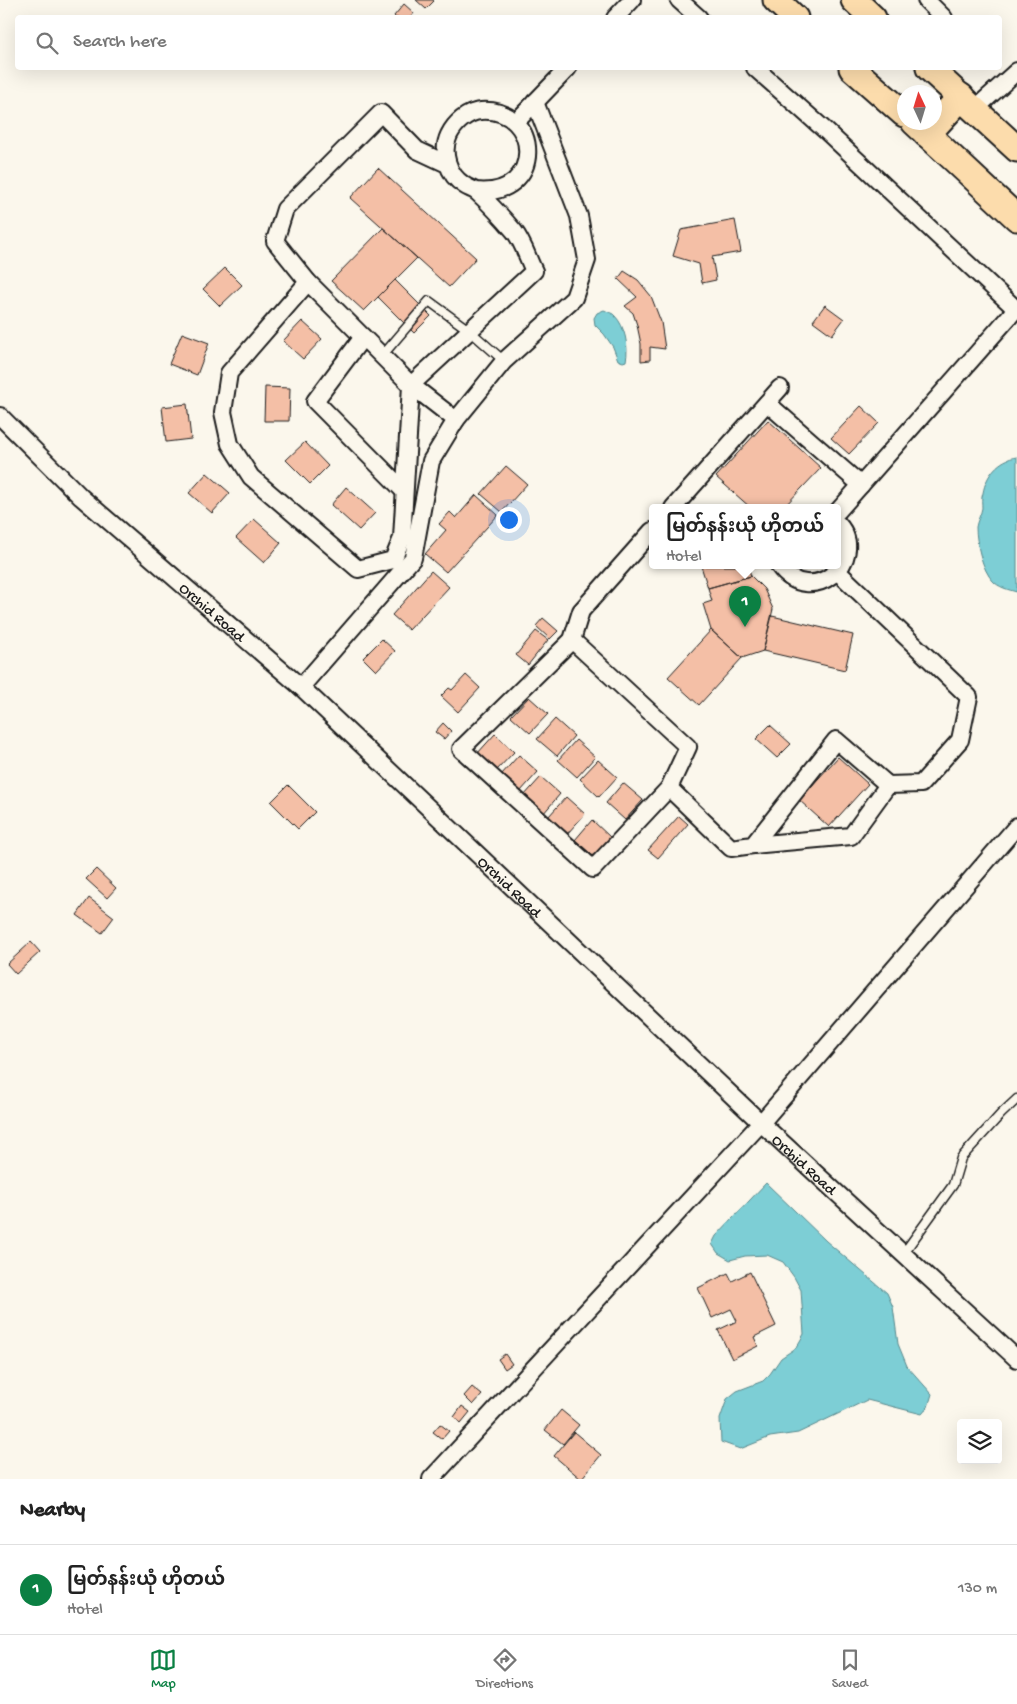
<!DOCTYPE html>
<meta charset="utf-8">
<style>
body{margin:0;font-family:"Gochi Hand","Noto Sans Myanmar",sans-serif;background:#f2f2f2;color:#222}
.controls{position:absolute;right:15px;bottom:15px;display:grid;overflow:hidden;border-radius:5px;box-shadow:0 5px 20px #0002}
.controls button{width:45px;height:45px;display:grid;place-items:center;padding:0;border:0;border-bottom:1px solid #e0e0e0;background:#fff;color:#222;font:25px sans-serif}
.compass{position:absolute;left:897px;top:85px;width:45px;height:45px;border-radius:50%;background:#fff;box-shadow:0 5px 20px #0002;rotate:356deg}
.you{position:absolute;left:508px;top:519px;width:18px;height:18px;margin:-12px;border:4px solid #fff;border-radius:50%;background:#1a73e8;box-shadow:0 0 0 8px #1a73e833}
.badge{display:grid;place-items:center;width:32px;height:32px;border-radius:50%;background:#0b8043;color:#fff;font-size:16px;font-weight:700}
.pin{position:absolute;translate:-50% -41px;filter:drop-shadow(0 1px 2px #0008)}
.pin::after{content:'';position:absolute;top:26px;width:18px;height:15px;background:inherit;clip-path:polygon(0 0,100% 0,50% 100%)}
.popup{position:absolute;left:649px;top:504px;width:192px;height:65px;box-sizing:border-box;display:grid;place-content:center;border-radius:5px;background:#fff;filter:drop-shadow(0 1px 4px #0005);font-size:16px;white-space:nowrap;color:#767676}
.popup b{font-size:19px;color:#222}
.popup::after{content:'';position:absolute;left:50%;top:100%;margin-left:-10px;border:10px solid transparent;border-top-color:#fff}
.list{margin:0;padding:0;list-style:none}
h2{display:flex;justify-content:space-between;align-items:center;height:65px;margin:0;padding:0 20px;font-size:21px}
h2 small{font-size:16px;font-weight:400;color:#767676}
.list li{display:grid;grid-template-columns:32px 1fr auto;gap:15px;align-items:center;box-sizing:border-box;height:90px;padding:0 20px;border-top:1px solid #e0e0e0}
.list b{display:block;font-size:19px;white-space:nowrap}
.list p{margin:0;font-size:16px;white-space:nowrap;color:#767676}
.list em{font-size:16px;font-style:normal;color:#767676}
.icon{flex:none;width:28px;height:28px;fill:none;stroke:currentColor;stroke-width:2;stroke-linecap:round;stroke-linejoin:round}
.map{position:relative;flex:none;width:1017px;height:1479px;overflow:hidden}
.search{position:absolute;background:#fff;box-shadow:0 5px 20px #0002;left:15px;right:15px;top:15px;height:55px;display:flex;align-items:center;gap:12px;box-sizing:border-box;padding:0 18px;border-radius:5px;color:#767676;font-size:19px}
.sheet{height:155px;background:#fff}
nav{display:flex;justify-content:space-around;align-items:center;box-sizing:border-box;height:70px;border-top:1px solid #e0e0e0;background:#fff;font-size:14px;color:#767676}
nav a{display:grid;justify-items:center;gap:2px}
nav .on{color:#0b8043}
.map>svg:first-child{display:block}
.water{fill:#7dced5;stroke:#56878b}
.building{fill:#f4bfa6;stroke:#1c1c1c}
.lines{fill:none;stroke-linecap:round;stroke-linejoin:round}
.service-casing{stroke:#1c1c1c;stroke-width:11}
.minor-casing{stroke:#1c1c1c;stroke-width:20}
.primary-casing{stroke:#1c1c1c;stroke-width:29}
.trunk-casing{stroke:#1c1c1c;stroke-width:30}
.service{stroke:#fbf7ec;stroke-width:8}
.minor{stroke:#fbf7ec;stroke-width:16}
.primary{stroke:#fcdcac;stroke-width:25}
.trunk{stroke:#fcdcac;stroke-width:26}
.labels{text-anchor:middle;stroke-width:5;stroke-linejoin:round;paint-order:stroke}
.street-label{font-size:16px;fill:#1c1c1c;stroke:#fbf7ec}
</style>
<div class="map">
<svg width="1017" height="1479" viewBox="0 0 1017 1479">
<rect width="100%" height="100%" fill="#fbf7ec"/>
<filter id="ink" filterUnits="userSpaceOnUse"><feTurbulence type="fractalNoise" baseFrequency=".02" numOctaves="2"/><feDisplacementMap in="SourceGraphic" scale="10" xChannelSelector="R" yChannelSelector="G"/><feConvolveMatrix kernelMatrix="1 2 1 2 8 2 1 2 1" color-interpolation-filters="sRGB"/></filter>
<g filter="url(#ink)">
<path class="water" d="M604,310c4,2 9,3 11,6 10,10 14,31 11,45l-3,1 -5,-2 -5,-13 -9,-13 -9,-9 -1,-7 3,-5z
M1017,457v135c-8,-2 -19,-5 -24,-11 -11,-11 -17,-39 -17,-54 1,-7 5,-12 6,-19 0,-5 -1,-10 1,-15 3,-18 16,-34 34,-36z
M766,1183l60,58 61,52 6,14 5,37 9,22 25,28 -4,13 -6,7 -55,-14 -69,33 -28,4 -30,12 -19,-7 -1,-23 7,-20 10,-8 26,-10 7,-7 11,-16 15,-10 8,-14 -3,-44 -7,-13 -11,-15 -16,-7 -22,1 -15,4 -12,-7 -6,-9 4,-8z"/>
<path class="building" d="M416,0h17l1,1 -8,8z
M404,4l10,9 -4,5h-14l-2,-2z
M378,168l98,90 -27,29 -99,-89z
M735,220l6,32 -29,5 4,23 -14,3 -3,-19 -26,-8 8,-26z
M383,228l34,30 -53,53 -33,-30z
M225,268l17,17 -22,21 -17,-17z
M624,271l14,9 13,16 10,26 4,27 -15,-2v13l-9,1v-17l-4,-19 -4,-12 -8,-7 12,-9 -19,-18z
M395,280l36,36 -17,17 -36,-36z
M825,305l19,14 -12,16 -19,-14z
M302,321l20,18 -19,20 -20,-18z
M182,333l27,10 -12,32 -28,-11z
M265,387l25,1 -1,33h-25z
M187,404l4,35 -25,3 -4,-35z
M861,406l18,17 -30,31 -18,-16z
M768,420l53,48 -38,40h-32l-35,-31z
M305,442l23,24 -18,18 -24,-24z
M506,466l21,18 -25,28 -21,-18z
M207,473l23,20 -18,20 -23,-20z
M346,487l29,26 -16,17 -28,-25z
M476,495l22,20 -52,57 -21,-18 21,-24 -7,-6 11,-12 6,6z
M254,519l27,24 -17,20 -28,-25z
M701,566h47l3,10 -43,12z
M431,571l18,16 -40,43 -17,-15z
M751,576l13,13 9,20 -10,42 -21,7 -31,-28 -8,-26 9,-3 -4,-13z
M772,616l81,19 -8,35 -82,-19z
M543,618l15,13 -8,8 -14,-13z
M711,630l31,28 -43,47 -31,-28z
M536,631l12,9 -20,25 -12,-10z
M382,639l13,12 -19,20 -13,-13z
M466,675l14,13 -22,24 -17,-16 8,-8 3,2z
M529,697l19,17 -18,19 -19,-17z
M555,719l19,17 -17,20 -20,-17z
M443,723l8,8 -7,8 -9,-7z
M770,725l21,19 -14,14 -21,-19z
M495,734l19,18 -18,19 -19,-17z
M576,740l19,17 -18,20 -19,-17z
M519,755l19,17 -18,20 -19,-17z
M838,757l30,27 -39,43 -30,-27z
M598,760l19,17 -18,20 -19,-18z
M541,777l19,17 -17,20 -20,-17z
M623,783l20,17 -18,20 -19,-17z
M288,785l27,27 -17,17 -27,-27z
M566,797l19,17 -18,20 -19,-17z
M679,816l9,8 -30,34 -10,-8z
M592,820l19,18 -17,19 -19,-17z
M96,869l20,19 -9,10 -21,-19z
M89,898l25,19 -12,16 -25,-18z
M31,942l9,10 -24,22 -9,-10z
M750,1272l26,54 -22,11 4,9 -26,13 -14,-29 19,-9 -6,-12 -19,9 -14,-30 30,-15 4,8z
M505,1354l7,10 -7,5 -7,-10z
M472,1387l10,8 -9,10 -9,-9z
M462,1406l8,6 -9,11 -7,-6z
M561,1410l18,15 -16,19 -18,-14z
M440,1424l9,7 -7,8 -9,-7z
M574,1432l27,23 -20,24 -27,-23z"/>
<g class="lines">
<defs>
<path id="service" d="M382,356l47,-55 41,30 34,30
M903,1254l50,-69 8,-27 40,-44 16,-15"/>
<g id="minor">
<path d="M679,0l20,18"/>
<path d="M926,0l18,18"/>
<path d="M615,18l17,-18"/>
<path d="M755,68l71,63 191,179"/>
<path d="M975,109l42,-38"/>
<path d="M516,122l52,-54"/>
<path d="M447,164l-30,-14 -36,-37 -96,96 -10,32 33,41 103,103 123,-114c-6,-12 -11,-29 -20,-40 -11,-13 -24,-27 -37,-39 -4,-3 -9,-4 -13,-7 -16,-10 -23,-33 -15,-50 6,-12 18,-23 32,-24 61,-4 64,87 -5,80"/>
<path d="M308,282l-79,91 -6,39 7,32 21,33 107,92 35,-9 9,-22 9,-153"/>
<path d="M363,337l-48,64 89,90"/>
<path d="M767,403l94,82"/>
<path id="s1" d="M0,416l81,81 220,190 460,436 256,236"/>
<path d="M456,420l48,-59 70,-63 13,-38 -8,-44 -44,-114"/>
<path d="M673,508l107,-120"/>
<path d="M838,511l178,-202"/>
<path d="M652,531l-71,80 -9,29 -111,109 132,120 76,-81 62,60 22,-3 83,-105 52,45 33,-1 39,-44 9,-43 -132,-126"/>
<path d="M779,566c31,44 91,-6 59,-42"/>
<path d="M572,640l116,107 -19,41"/>
<path d="M301,687l112,-129 18,-97 25,-41 -45,-35"/>
<path d="M753,845l98,-9 37,-51"/>
<path d="M431,1479l330,-356 256,-297"/>
</g>
<path id="primary" d="M776,0l19,18
M854,0l19,18
M852,68l52,46
M929,68l88,81
M914,122l103,96"/>
<path id="trunk" d="M927,134l34,-37"/>
</defs>
<use href="#service" class="service-casing"/>
<use href="#minor" class="minor-casing"/>
<use href="#primary" class="primary-casing"/>
<use href="#trunk" class="trunk-casing"/>
<use href="#service" class="service"/>
<use href="#minor" class="minor"/>
<use href="#primary" class="primary"/>
<use href="#trunk" class="trunk"/>
</g>
</g>
<g class="labels">
<g class="street-label">
<text dy="6" stroke="none"><textPath href="#s1" startOffset="289">Orchid Road</textPath></text>
<text dy="6" stroke="none"><textPath href="#s1" startOffset="694">Orchid Road</textPath></text>
<text dy="6" stroke="none"><textPath href="#s1" startOffset="1099">Orchid Road</textPath></text>
</g>
</g>
</svg>
<div class="controls">
<button><svg class="icon" aria-label="layers" viewBox="0 0 24 24"><path d="M12 4l9 5-9 5-9-5zM3 14l9 5 9-5"/></svg></button>
</div>
<svg class="compass" viewBox="-18 -18 36 36"><path d="M0-13l5 13h-10z" fill="#e53935"/><path d="M0 13l5-13h-10z" fill="#767676"/></svg>
<div class="you"></div>
<div class="pin badge" style="left:745px;top:627px">1</div>
<div class="popup"><b>မြတ်နန်းယုံ ဟိုတယ်</b>Hotel</div>
<div class="search"><svg class="icon" aria-label="search" viewBox="0 0 24 24"><circle cx="10" cy="10" r="6"/><path d="M15 15l6 6"/></svg>Search here</div>
</div>
<section class="sheet">
<h2>Nearby<small></small></h2>
<ul class="list">
<li><span class="badge">1</span><div><b>မြတ်နန်းယုံ ဟိုတယ်</b><p>Hotel</p></div><em>130 m</em></li>
</ul>
</section>
<nav>
<a class="on"><svg class="icon" aria-label="map" viewBox="0 0 24 24"><path d="M3 6l6-2 6 2 6-2v14l-6 2-6-2-6 2zM9 4v14M15 6v14"/></svg>Map</a>
<a><svg class="icon" aria-label="directions" viewBox="0 0 24 24"><path d="M12 3l9 9-9 9-9-9zM9 14v-3h6M13 9l2 2-2 2"/></svg>Directions</a>
<a><svg class="icon" aria-label="saved" viewBox="0 0 24 24"><path d="M7 4h10v16l-5-4-5 4z"/></svg>Saved</a>
</nav>
